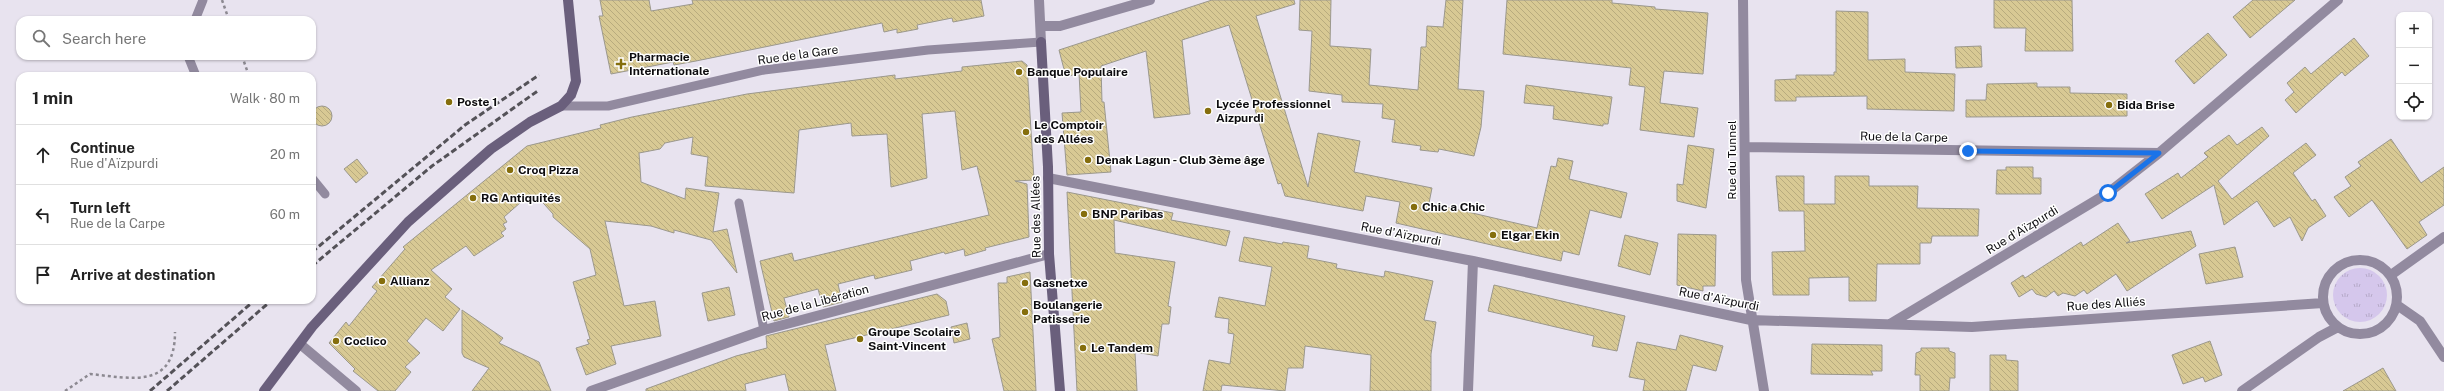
<!DOCTYPE html>
<meta charset="utf-8">
<style>
body{margin:0;font-family:"Public Sans",sans-serif;background:#f2f2f2;color:#222}
.controls{position:absolute;right:12px;top:12px;display:grid;overflow:hidden;border-radius:8px;box-shadow:0 1px 3px #0004}
.controls button{width:36px;height:36px;display:grid;place-items:center;padding:0;border:0;border-bottom:1px solid #e0e0e0;background:#fff;color:#222;font:20px sans-serif}
.stop{position:absolute;width:12px;height:12px;margin:-9px;border:3px solid #1a73e8;border-radius:50%;background:#fff}
.stop.end{background:#1a73e8;border-color:#fff;box-shadow:0 1px 4px #0008}
.list{margin:0;padding:0;list-style:none}
h2{display:flex;justify-content:space-between;align-items:center;height:52px;margin:0;padding:0 16px;font-size:17px}
h2 small{font-size:13px;font-weight:400;color:#767676}
.list li{display:grid;grid-template-columns:26px 1fr auto;gap:12px;align-items:center;box-sizing:border-box;height:60px;padding:0 16px;border-top:1px solid #e0e0e0}
.list b{display:block;font-size:15px;white-space:nowrap}
.list p{margin:0;font-size:13px;white-space:nowrap;color:#767676}
.list em{font-size:13px;font-style:normal;color:#767676}
.icon{flex:none;width:22px;height:22px;fill:none;stroke:currentColor;stroke-width:2;stroke-linecap:round;stroke-linejoin:round}
.map{position:relative;flex:none;width:2444px;height:391px;overflow:hidden}
.search{position:absolute;background:#fff;box-shadow:0 1px 3px #0004;left:16px;top:16px;width:300px;height:44px;display:flex;align-items:center;gap:10px;box-sizing:border-box;padding:0 14px;border-radius:12px;color:#767676;font-size:15px}
.panel{position:absolute;background:#fff;box-shadow:0 1px 3px #0004;left:16px;top:72px;width:300px;height:232px;border-radius:12px}
.map>svg:first-child{display:block}
.park{fill:url(#park-tufts)}
.building{fill:url(#building-back-hatch);stroke:#9b988d}
.lines{fill:none;stroke-linecap:round;stroke-linejoin:round}
.path{stroke:#8c8991;stroke-width:2.5;stroke-dasharray:3 3;stroke-linecap:butt}
.lane{stroke:#928a9f;stroke-width:9}
.street{stroke:#928a9f;stroke-width:10}
.secondary{stroke:#6a5f7c;stroke-width:10}
.rail{stroke:#545258;stroke-width:3;stroke-dasharray:6 3;stroke-linecap:butt}
.route{stroke:#1a73e8;stroke-width:5}
.poi-dot{fill:#856e0d;stroke:#fff;stroke-width:1.5}
.labels{text-anchor:middle;stroke-width:3;stroke-linejoin:round;paint-order:stroke}
.street-label{font-size:12px;fill:#0d0c0f;stroke:#fff}
.poi-label{font-size:12px;font-weight:bold;fill:#0d0c0f;stroke:#fff;text-anchor:start}
</style>
<div class="map">
<svg width="2444" height="391" viewBox="0 0 2444 391">
<defs>
<pattern id="park-tufts" width="24" height="20" patternUnits="userSpaceOnUse"><rect width="24" height="20" fill="#d5c7ec"/><path d="M3 7l-1-3M5 7V3M7 7l1-3M15 17l-1-3M17 17v-4M19 17l1-3" fill="none" stroke="#b6aac9"/></pattern>
<pattern id="building-back-hatch" width="6" height="6" patternUnits="userSpaceOnUse"><rect width="6" height="6" fill="#d8c994"/><path d="M-1 5l2 2M0 0l6 6M5-1l2 2" fill="none" stroke="#b8ab7e"/></pattern>
</defs>
<rect width="100%" height="100%" fill="#e8e3ef"/>
<path class="park" d="M2333 295a27 27 0 1 1 54 0a27 27 0 1 1-54 0Z"/>
<path class="building" d="M600,0h49l2,11 42,-7 -1,-4h289l3,16 -31,6 -1,-4 -35,7 1,4 -21,4v-4l-13,3 -2,-9 -186,38 -22,4 -1,-3 -62,12 -12,-58h4z
M1212,0h82l1,4 -39,12 52,171 10,-54 42,8 -6,31 78,16 -3,15 108,25 14,-62 5,1 2,-9 15,3 -4,18 58,14 -6,25 -31,-8 -11,45 -16,-4 -2,10 -165,-38 4,-21 -34,-6 -3,15 -78,-15 -4,-13 -3,1 -49,-159 -47,15 8,74 -36,4 -8,-67 -45,15 1,36h2l7,70 -44,3 -5,-62 19,-1 -2,-39 -13,4 -7,-27z
M1300,0h31l-1,46 41,3 -2,36 49,5 3,-43h5l1,-21 16,1 3,-27h17l-5,89 26,2 -3,36 -7,29 -35,-7 -1,3 -18,-2 1,-4 -29,-4 3,-22 -13,-2 1,-14 -41,-2v-7l-33,-4 3,-60 -13,-1z
M1507,0h105v3l43,4v2l53,4 -5,61 -39,-3 -4,32 38,5 -4,29 -54,-7 5,-43 -16,-2 2,-17 -128,-14z
M1994,0h78l1,51h-48l1,-23h-32z
M2253,0h42l-45,38 -17,-21z
M1836,11l32,1v48l37,-1v13l50,2 -1,37 -87,-2v-13l-71,1v4h-21v-21l21,-1v-4h38v-3h2z
M2208,33l19,22 -33,29 -19,-23z
M2354,38l15,18 -24,20 -3,-4 -46,41 -11,-13 9,-8 -7,-9 18,-16 6,7z
M1981,46l1,21 -26,1 -1,-21z
M1022,61l5,4 7,115 -19,1 12,3 2,53 -44,11 1,2 -21,6 -1,-7 -19,5 -1,-2 -34,9 2,9 -37,9 -1,-4 -36,9 4,18 -19,5 -5,-18 -34,9 5,19 -15,4 -14,-60 32,-8 2,8 195,-46 -12,-49 -15,4 -7,-59 -33,3 5,64 -36,9 -4,-53 -35,2 -1,-13 -52,7 -5,63 -89,-7 3,-29 -17,-3 2,-17 -28,6 -5,6 -21,4 2,29 44,17 1,-11 33,5 -6,39 14,-3 10,44 -26,-33 -37,-10v3l-23,-7 -46,-5 19,85 31,-5 6,35 -50,10 5,18 -30,11 -10,-27 13,-4 -2,-4 3,-1 -17,-57 23,-7 -6,-26 -37,-32v-3l-17,-19 -4,3 -3,-3 -25,22 3,5 -4,2 3,5 -5,4 3,3 -30,20 -8,-10 -35,24 21,19 -7,8 15,12 -17,22 -17,-13 -19,23 13,12 -15,14 6,5 -16,19h-17l-25,-20 2,-2 -26,-26 17,-21 3,4 28,-35 -5,-4 33,-38 -2,-2 124,-101 74,-18 -1,-3 32,-8 115,-23 148,-19v4l67,-8v-4z
M2037,83v4h33v6l57,1v22l-161,1v-17h20l1,-16z
M1526,85l86,12 -4,27h-5v2l-50,-7 1,-13 -30,-3z
M312 116a10 10 0 1 1 20 0a10 10 0 1 1-20 0Z
M2262,127l7,9 -51,45 14,18 74,-56 10,12 -23,18 19,28 3,-2 11,17 -18,12 -6,13 -12,-24 -16,10 -17,-26 -33,24 -10,-40 -52,34 -17,-25 33,-21 3,5 27,-21 -4,-4 25,-18 8,10z
M2391,139l30,44 23,-16v38l-25,17 8,13 -20,14 -35,-49 -23,17 -15,-20 17,-11 -6,-9 16,-11 -3,-4z
M1688,145l26,4 -8,59 -29,-7v-17l6,1z
M357,159l11,14 -12,10 -12,-14z
M2006,167h27v11h8v16h-45l1,-24h9z
M1776,176h28v28h31v-28h34v10h49l-1,22 62,1 -1,27h-46l-1,7h-11v21h-43l-1,37h-27v-24l-40,1v17h-36l-1,-43 33,-1 -1,-40h-25z
M1067,192l106,21 -2,7 59,11 -4,15 -112,-26 1,33 60,9 -7,44 3,1 -2,17h-7l-4,32 -23,-4 2,39h-60z
M2118,223l12,18 -4,2 65,-12 5,15 -69,45 -11,-17 -29,20 -3,-4 -9,6 -12,-3 -5,3 -4,-5 -8,6 -10,-3 -4,-5 -13,8 -8,-14 12,-8 2,3 56,-36 2,4z
M1678,234l38,1 -1,51h-12v5l-26,-6z
M1625,235l33,8 -8,32 -32,-9z
M1244,237l38,7 1,-2 26,4 -2,12 30,6 -1,4 48,9 1,-6 48,10 -9,39 12,2 -5,32v37h-61l1,-36 -66,-9 -2,22h-15l-3,23 -63,-6 -1,6h-18l6,-31 21,4 4,-30 -6,-1 1,-14 -14,-2 4,-20 46,9 7,-39 -33,-6z
M2235,247l8,30 -37,7 -7,-30z
M1030,272l6,119h-32l-12,-52 8,-2 -2,-54h9v-6z
M1494,285l131,31 -8,35 -25,-5 2,-10 -106,-25z
M729,287l6,28 -27,6 -6,-28z
M937,294l9,7 3,14 -124,30 11,46h-47l-4,-17 -40,10 1,7h-100v-2l90,-33 31,-8 -1,-12z
M462,310l41,28 -4,5 40,19 12,29h-79l17,-23 -25,-11 -2,-4z
M967,323l3,16 -16,4 -3,-16z
M1680,335l43,11 -7,25 -23,-6 -7,26h-43l2,-11 -16,-3 8,-35 39,8z
M2210,341l12,34 -17,7 -2,-5 -20,7 -11,-29z
M1812,344l70,1v26h-11l2,4 -62,-1z
M1921,348h28v3l6,2v25h-5l-1,13h-29v-16h-5l1,-22 5,-2z
M1990,355h16v5l12,1v30h-28z
M2383,368l13,23h-53z"/>
<g class="lines">
<path class="path" d="M222,0l7,20
M242,56l7,20
M65,391l25,-17c41,4 85,16 85,-42"/>
<path class="lane" d="M195,20l8,-20
M188,56l8,20
M561,106h47l156,-36 164,-20 113,-8
M312,178l13,16
M739,203l25,127"/>
<path class="street" d="M1039,0l2,42
M1743,0l3,280 18,111
M1042,26h18l90,-26
M1745,147l414,6
M1048,178l425,83 278,59 221,7 351,-24
M2323 297a37 37 0 1 1 74 0a37 37 0 1 1-74 0Z
M2391,275l53,-38
M2397,305l23,16 24,36
M1890,324l218,-131 51,-40 179,-153
M300,344l56,47
M591,391l173,-61 285,-76
M1468,391l5,-130
M2242,391l77,-54 19,-10"/>
<path class="secondary" d="M1041,42l7,125 1,87 11,137
M264,391l48,-64 96,-105 83,-73 39,-27 31,-16 10,-11 5,-14 -8,-81"/>
<path class="rail" d="M312,252l153,-127 74,-50
M312,266l120,-100 107,-76
M150,391l105,-91
M167,391l105,-91"/>
</g>
<g class="lines">
<path class="route" d="M1968,151l191,2 -51,40"/>
</g>
<g class="poi-dot">
<path d="M619 58h4v4h4v4h-4v4h-4v-4h-4v-4h4z"/>
<circle cx="1019" cy="72" r="4"/>
<circle cx="449" cy="102" r="4"/>
<circle cx="2109" cy="105" r="4"/>
<circle cx="1208" cy="111" r="4"/>
<circle cx="1026" cy="132" r="4"/>
<circle cx="1088" cy="160" r="4"/>
<circle cx="510" cy="170" r="4"/>
<circle cx="473" cy="198" r="4"/>
<circle cx="1414" cy="207" r="4"/>
<circle cx="1084" cy="214" r="4"/>
<circle cx="1493" cy="235" r="4"/>
<circle cx="382" cy="281" r="4"/>
<circle cx="1025" cy="283" r="4"/>
<circle cx="1025" cy="312" r="4"/>
<circle cx="860" cy="339" r="4"/>
<circle cx="336" cy="341" r="4"/>
<circle cx="1083" cy="348" r="4"/>
</g>
<g class="labels">
<g class="street-label">
<text transform="translate(798 55) rotate(-8)" y="4">Rue de la Gare</text>
<text transform="translate(1904 137) rotate(1)" y="4">Rue de la Carpe</text>
<text transform="translate(1732 160) rotate(-90)" y="4">Rue du Tunnel</text>
<text transform="translate(1036 217) rotate(-91)" y="4">Rue des Allées</text>
<text transform="translate(2022 230) rotate(-31)" y="4">Rue d'Aïzpurdi</text>
<text transform="translate(1401 234) rotate(11)" y="4">Rue d'Aïzpurdi</text>
<text transform="translate(1719 299) rotate(11)" y="4">Rue d'Aïzpurdi</text>
<text transform="translate(815 303) rotate(-15)" y="4">Rue de la Libération</text>
<text transform="translate(2106 304) rotate(-4)" y="4">Rue des Alliés</text>
</g>
<g class="poi-label">
<text x="629" y="61">Pharmacie<tspan x="629" dy="14">Internationale</tspan></text>
<text x="1027" y="76">Banque Populaire</text>
<text x="457" y="106">Poste 1</text>
<text x="1216" y="108">Lycée Professionnel<tspan x="1216" dy="14">Aizpurdi</tspan></text>
<text x="2117" y="109">Bida Brise</text>
<text x="1034" y="129">Le Comptoir<tspan x="1034" dy="14">des Allées</tspan></text>
<text x="1096" y="164">Denak Lagun - Club 3ème âge</text>
<text x="518" y="174">Croq Pizza</text>
<text x="481" y="202">RG Antiquités</text>
<text x="1422" y="211">Chic a Chic</text>
<text x="1092" y="218">BNP Paribas</text>
<text x="1501" y="239">Elgar Ekin</text>
<text x="390" y="285">Allianz</text>
<text x="1033" y="287">Gasnetxe</text>
<text x="1033" y="309">Boulangerie<tspan x="1033" dy="14">Patisserie</tspan></text>
<text x="868" y="336">Groupe Scolaire<tspan x="868" dy="14">Saint-Vincent</tspan></text>
<text x="344" y="345">Coclico</text>
<text x="1091" y="352">Le Tandem</text>
</g>
</g>
</svg>
<div class="controls">
<button>+</button>
<button>−</button>
<button><svg class="icon" aria-label="locate" viewBox="0 0 24 24"><circle cx="12" cy="12" r="6"/><path d="M12 2v4M12 18v4M2 12h4M18 12h4"/></svg></button>
</div>
<div class="stop" style="left:2108px;top:193px"></div>
<div class="stop end" style="left:1968px;top:151px"></div>
<div class="search"><svg class="icon" aria-label="search" viewBox="0 0 24 24"><circle cx="10" cy="10" r="6"/><path d="M15 15l6 6"/></svg>Search here</div>
<section class="panel">
<h2>1 min<small>Walk · 80 m</small></h2>
<ul class="list">
<li><svg class="icon" aria-label="ahead" viewBox="0 0 24 24"><path d="M12 20V5M6 11l6-6 6 6"/></svg><div><b>Continue</b><p>Rue d'Aïzpurdi</p></div><em>20 m</em></li>
<li><svg class="icon" aria-label="left" viewBox="0 0 24 24"><path d="M17 20v-9H6M10 6l-5 5 5 5"/></svg><div><b>Turn left</b><p>Rue de la Carpe</p></div><em>60 m</em></li>
<li><svg class="icon" aria-label="arrive" viewBox="0 0 24 24"><path d="M6 21V4h12l-3 4 3 4H6"/></svg><div><b>Arrive at destination</b></div></li>
</ul>
</section>
</div>
